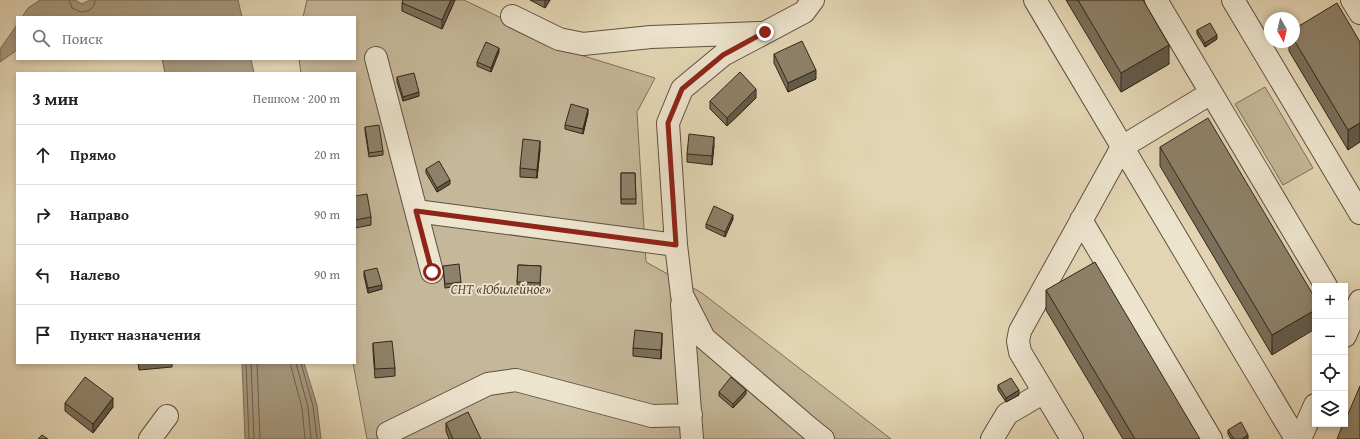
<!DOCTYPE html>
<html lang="ru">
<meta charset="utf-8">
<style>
body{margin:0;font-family:"Gentium Book Plus",serif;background:#f6f6f6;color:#222}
.controls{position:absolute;right:12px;bottom:12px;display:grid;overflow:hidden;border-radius:0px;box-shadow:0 2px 6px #0003}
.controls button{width:36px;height:36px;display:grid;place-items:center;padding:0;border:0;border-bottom:1px solid #e0e0e0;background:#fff;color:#222;font:20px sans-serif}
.compass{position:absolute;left:1264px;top:12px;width:36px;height:36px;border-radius:50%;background:#fff;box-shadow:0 2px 6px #0003;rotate:172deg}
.stop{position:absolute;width:12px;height:12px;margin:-9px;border:3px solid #8f2418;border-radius:50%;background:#fff}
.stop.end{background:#8f2418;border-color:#fff;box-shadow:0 1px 4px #0008}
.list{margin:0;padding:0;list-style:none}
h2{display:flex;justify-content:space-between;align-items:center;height:52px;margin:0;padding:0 16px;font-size:17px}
h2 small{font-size:13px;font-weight:400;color:#767676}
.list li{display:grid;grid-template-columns:26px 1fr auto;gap:12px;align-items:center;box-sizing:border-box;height:60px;padding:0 16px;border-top:1px solid #e0e0e0}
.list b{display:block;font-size:15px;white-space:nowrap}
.list em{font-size:13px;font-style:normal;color:#767676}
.icon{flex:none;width:22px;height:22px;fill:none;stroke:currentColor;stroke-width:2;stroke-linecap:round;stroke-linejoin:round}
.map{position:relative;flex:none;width:1360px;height:439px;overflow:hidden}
.search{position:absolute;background:#fff;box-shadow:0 2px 6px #0003;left:16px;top:16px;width:340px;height:44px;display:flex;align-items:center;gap:10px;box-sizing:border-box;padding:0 14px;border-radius:0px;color:#767676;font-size:15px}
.panel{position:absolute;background:#fff;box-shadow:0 2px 6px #0003;left:16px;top:72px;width:340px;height:292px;border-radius:0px}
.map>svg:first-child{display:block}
.green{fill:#c5b799;stroke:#7c6e59}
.water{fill:#a7997f;stroke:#786b56}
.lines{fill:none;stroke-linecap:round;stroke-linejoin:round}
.shore{stroke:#6c5f4c;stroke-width:1}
.minor-casing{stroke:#5e5140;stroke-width:24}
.minor{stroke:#ede4ce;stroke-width:22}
.wall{fill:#7a6f5a;stroke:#322519}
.shaded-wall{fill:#635a4a;stroke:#322519}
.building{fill:#8e8169;stroke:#322519}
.route{stroke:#8f2418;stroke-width:5}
.labels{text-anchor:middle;stroke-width:3.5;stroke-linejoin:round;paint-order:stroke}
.park-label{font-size:14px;font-style:italic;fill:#574a39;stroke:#ede4ce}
</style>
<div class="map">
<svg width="1360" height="439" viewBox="0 0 1360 439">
<rect width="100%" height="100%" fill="#e3d5b3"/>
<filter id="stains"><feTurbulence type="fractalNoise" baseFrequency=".005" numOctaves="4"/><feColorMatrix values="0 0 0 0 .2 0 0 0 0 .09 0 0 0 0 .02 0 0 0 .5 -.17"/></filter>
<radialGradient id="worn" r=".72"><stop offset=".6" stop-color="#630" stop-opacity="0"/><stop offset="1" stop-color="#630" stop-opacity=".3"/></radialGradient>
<path class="green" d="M307,0h157l110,53 81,25 -18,34 9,150 56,31 189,146h-524l-14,-76h2v-290h-54l-2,-14h56v-42h-52z
M1265,87l48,81 -30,17 -48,-81z"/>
<path class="water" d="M40,0h35l7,4 8,-4h148l4,17h-220l6,-9z
M17,25v25l-17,12v-13z
M162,59h89l3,14h-89z
M242,363h62l13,42 4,34h-76z"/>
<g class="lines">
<path class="shore" d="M69,0l3,8 9,4c8,0 14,-4 14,-12
M246,363l3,76
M251,363l3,76
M257,363l3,76
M290,363l12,45 3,31
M296,363l12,44 3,32
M301,363l12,43 4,33"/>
<defs>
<path id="minor" d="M813,0l-9,12 -81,43 -41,34 -14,34 8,122 6,50 22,43 104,89 15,12
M1035,0l261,439
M1156,0l170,286
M1233,0l127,213
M1352,0l8,13
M512,16l47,23 24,5 68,-7 109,-4
M376,58l56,214
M416,211l260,34
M1081,220l130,219
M682,304l10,135
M1345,336l15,-35
M388,433l100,-49 28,-4 136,36 39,-1
M150,439l17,-23
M992,439l15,-25 37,-22
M1072,439l-52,-87 -2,-11 2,-10 102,-184 89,-54
M1300,439l15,-34"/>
</defs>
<use href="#minor" class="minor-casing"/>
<use href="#minor" class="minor"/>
</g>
<path class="wall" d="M455,0l-13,29 -40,-18v-8z
M530,0h20l-5,8z
M1066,0h77l26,64 -48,28z
M1294,29l66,13 -12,108 -59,-99v-9h5z
M1197,30l20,9 -12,8 -8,-13z
M499,52l-8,20 -14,-6v-4z
M774,54l42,25 -28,13 -14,-29z
M397,77l22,19 -16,5 -6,-19z
M756,98l-29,28 -17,-17v-8z
M588,113l-5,21 -18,-5v-4z
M365,127l18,24v4l-14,2 -4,-26z
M714,145l-2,20 -25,-3v-8z
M1160,147l155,151 -43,57 -112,-189z
M540,149l-3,29 -17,-1v-9z
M426,169l24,15 -13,8 -11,-19z
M621,173h14l1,31h-15z
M355,196l16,21v8l-16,3z
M733,219l-8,18 -19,-9v-4z
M518,265l23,1 -1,21 -23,-1z
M443,266l18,16v4l-16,2z
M364,271l18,18 -14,4 -4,-17z
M1046,290l154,149h-77l-77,-129z
M662,341l-1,18 -28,-3v-8z
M373,343l22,25v8l-20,2 -2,-27z
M138,363h34v4l-33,3z
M998,385l21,10 -13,7 -8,-12z
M719,392l27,2 -13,14 -14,-12z
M65,403l48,4 -20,26 -28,-22z
M446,423l35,16h-32l-3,-8z
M1228,430l20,9h-17l-3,-5z"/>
<path class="shaded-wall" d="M451,0h4l-13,29v-9z
M545,0h5l-5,8z
M1217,35v4l-12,8v-4z
M1169,45v19l-48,28v-19z
M499,48v4l-8,20v-4z
M816,70v9l-28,13v-9z
M756,89v9l-29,28v-8z
M419,92v4l-16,5v-4z
M588,109v4l-5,21v-5z
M1360,123v19l-12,8v-20z
M714,137v8l-2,20v-9z
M540,141v8l-3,29v-8z
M450,180v4l-13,8v-4z
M733,215v4l-8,18v-5z
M382,285v4l-14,4v-5z
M1315,310v19l-43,26v-20z
M662,333v8l-1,18v-9z
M746,390v4l-13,14v-4z
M1019,390v5l-13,7v-4z
M113,398v9l-20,26v-9z
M1248,435v4h-6z"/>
<path class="building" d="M403,0h48l-9,20 -40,-17z
M1078,0h65l26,45 -48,28z
M1337,3l23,39v81l-12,7 -54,-90v-11z
M1210,23l7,12 -12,8 -8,-13z
M802,41l14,29 -28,13 -14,-29z
M486,42l13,6 -8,20 -14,-6z
M740,72l16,17 -29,29 -17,-17z
M414,73l5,19 -16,5 -6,-20z
M571,104l17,5 -5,20 -18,-4z
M1208,118l107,180v12l-43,25 -112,-188z
M379,125l4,26 -14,2 -4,-26z
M689,134l25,3 -2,19 -25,-2z
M523,139l17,2 -3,29 -17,-2z
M439,161l11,19 -13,8 -11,-19z
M621,173h14l1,26h-15z
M367,194l4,23 -16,3v-24z
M714,206l19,9 -8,17 -19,-8z
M1095,262l105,177h-65l-89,-149z
M459,264l2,18 -16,2 -2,-18z
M518,265l23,1 -1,17 -23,-1z
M377,268l5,17 -14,3 -4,-17z
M635,330l27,3 -1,17 -28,-2z
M392,341l3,27 -20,1 -2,-26z
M85,377l28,21 -20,26 -28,-21z
M731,377l15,13 -13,14 -14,-12z
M1011,378l8,12 -13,8 -8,-13z
M1360,386v53h-23l6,-15h2v-3z
M468,412l13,27h-28l-7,-16z
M1241,422l7,13 -6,4h-8l-6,-9z
M42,435l6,4h-10z"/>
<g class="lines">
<path class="route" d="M432,272l-16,-61 260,34 -8,-122 14,-34 41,-34 42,-23"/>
</g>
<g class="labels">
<g class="park-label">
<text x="501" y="294">СНТ «Юбилейное»</text>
</g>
</g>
<rect width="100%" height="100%" filter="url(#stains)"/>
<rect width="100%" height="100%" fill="url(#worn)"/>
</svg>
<div class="controls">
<button>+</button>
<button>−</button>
<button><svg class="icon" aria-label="locate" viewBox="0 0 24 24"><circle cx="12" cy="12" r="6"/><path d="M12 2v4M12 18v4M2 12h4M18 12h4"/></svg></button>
<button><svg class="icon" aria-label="layers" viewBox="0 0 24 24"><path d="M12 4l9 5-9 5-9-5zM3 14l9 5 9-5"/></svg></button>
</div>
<svg class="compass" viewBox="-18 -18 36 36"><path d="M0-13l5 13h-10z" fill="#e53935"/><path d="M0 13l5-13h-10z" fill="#767676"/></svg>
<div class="stop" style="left:432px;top:272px"></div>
<div class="stop end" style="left:765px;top:32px"></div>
<div class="search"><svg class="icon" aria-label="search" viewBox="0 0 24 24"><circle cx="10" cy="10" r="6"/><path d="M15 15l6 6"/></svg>Поиск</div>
<section class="panel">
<h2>3 мин<small>Пешком · 200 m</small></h2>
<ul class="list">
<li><svg class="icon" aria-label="ahead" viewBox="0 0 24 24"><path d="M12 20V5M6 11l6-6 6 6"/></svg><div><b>Прямо</b></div><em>20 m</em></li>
<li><svg class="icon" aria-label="right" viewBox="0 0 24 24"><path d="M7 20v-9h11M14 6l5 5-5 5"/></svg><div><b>Направо</b></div><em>90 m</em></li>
<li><svg class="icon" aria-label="left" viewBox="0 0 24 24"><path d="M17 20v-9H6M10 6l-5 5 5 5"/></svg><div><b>Налево</b></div><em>90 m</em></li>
<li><svg class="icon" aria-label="arrive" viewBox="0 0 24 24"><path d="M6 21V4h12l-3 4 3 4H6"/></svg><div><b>Пункт назначения</b></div></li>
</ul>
</section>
</div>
